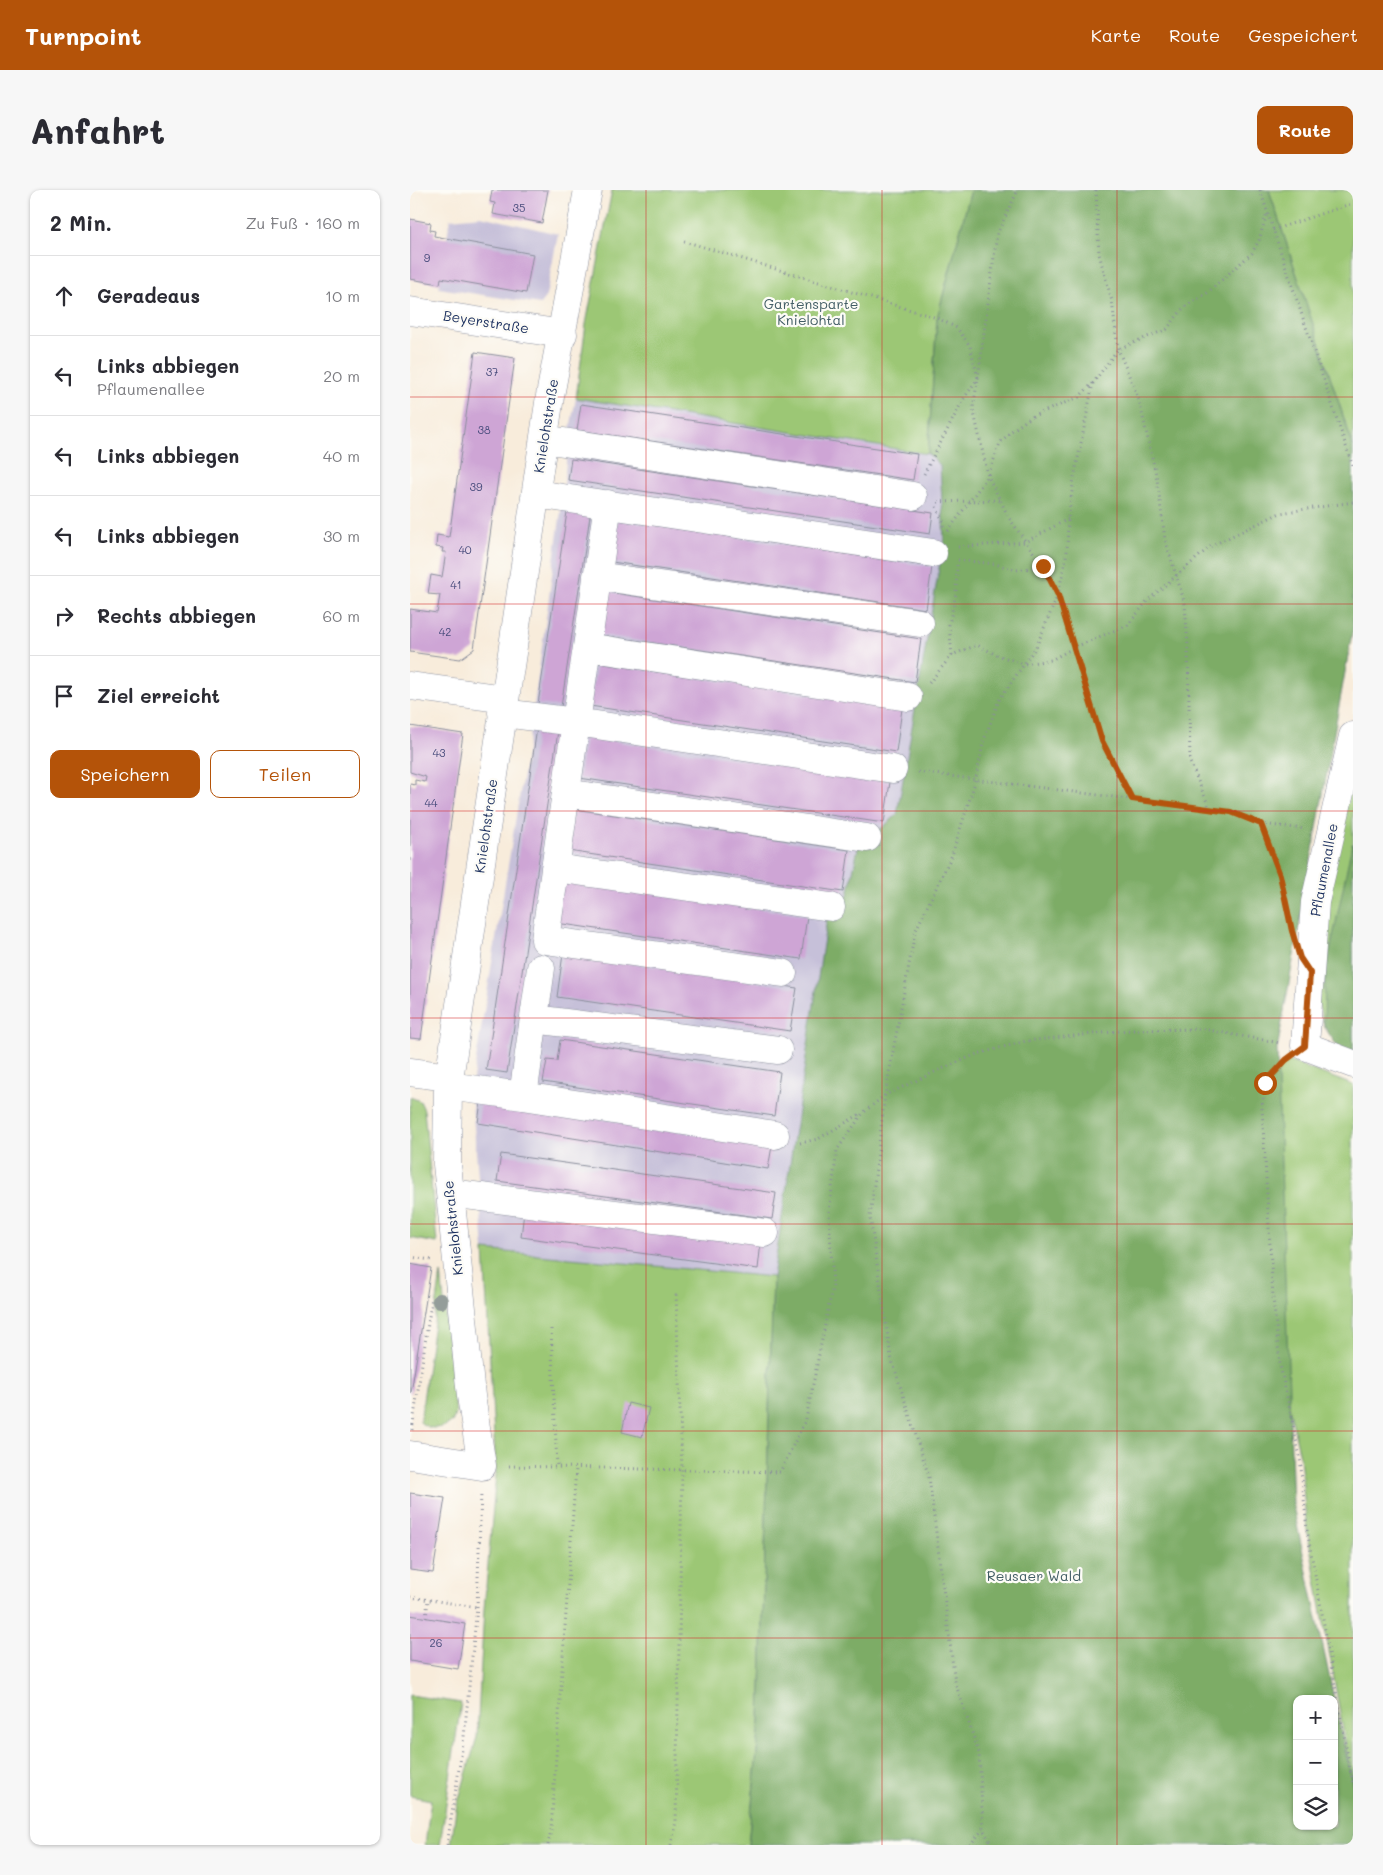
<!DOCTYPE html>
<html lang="de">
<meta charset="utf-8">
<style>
body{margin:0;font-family:Mali,sans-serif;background:#f7f7f7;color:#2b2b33}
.controls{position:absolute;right:15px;bottom:15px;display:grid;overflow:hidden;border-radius:10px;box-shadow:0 1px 4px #0004}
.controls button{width:45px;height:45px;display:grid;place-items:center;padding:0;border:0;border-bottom:1px solid #e1e1e2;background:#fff;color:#2b2b33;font:25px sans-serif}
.stop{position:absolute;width:15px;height:15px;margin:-11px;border:4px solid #b45309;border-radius:50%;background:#fff}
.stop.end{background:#b45309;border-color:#fff;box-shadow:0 1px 5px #0008}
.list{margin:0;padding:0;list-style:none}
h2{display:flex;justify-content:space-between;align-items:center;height:65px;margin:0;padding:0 20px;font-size:21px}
h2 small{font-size:16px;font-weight:400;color:#7c7c81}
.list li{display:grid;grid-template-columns:32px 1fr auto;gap:15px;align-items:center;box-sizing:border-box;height:80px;padding:0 20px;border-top:1px solid #e1e1e2}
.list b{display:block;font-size:19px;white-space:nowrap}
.list p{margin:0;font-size:16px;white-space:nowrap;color:#7c7c81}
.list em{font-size:16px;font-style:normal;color:#7c7c81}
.actions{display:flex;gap:10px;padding:15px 20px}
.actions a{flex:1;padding:11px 0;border:1px solid #b45309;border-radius:10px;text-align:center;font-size:18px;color:#b45309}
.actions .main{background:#b45309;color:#fff}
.icon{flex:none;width:28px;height:28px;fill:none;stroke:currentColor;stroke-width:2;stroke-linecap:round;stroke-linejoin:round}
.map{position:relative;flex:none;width:943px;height:1655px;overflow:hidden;border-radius:10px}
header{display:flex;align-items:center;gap:30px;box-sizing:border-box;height:70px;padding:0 25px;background:#b45309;color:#fff}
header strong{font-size:24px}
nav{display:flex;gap:28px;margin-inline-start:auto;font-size:18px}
.intro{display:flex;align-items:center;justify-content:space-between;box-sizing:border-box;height:120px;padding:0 30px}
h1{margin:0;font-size:35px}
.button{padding:12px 22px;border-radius:10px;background:#b45309;color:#fff;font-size:18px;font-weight:700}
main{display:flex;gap:30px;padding:0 30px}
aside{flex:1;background:#fff;border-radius:10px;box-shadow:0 1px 4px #0004}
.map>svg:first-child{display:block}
.industrial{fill:#c6c0d9}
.green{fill:#9cc775;stroke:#5c7b6a}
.forest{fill:#7dac66;stroke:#4c6e62;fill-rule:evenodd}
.building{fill:#cea5d5}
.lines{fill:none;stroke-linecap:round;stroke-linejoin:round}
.minor-casing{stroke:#8a8e9c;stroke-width:29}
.path{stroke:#8a8e9c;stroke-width:3;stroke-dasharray:1 4;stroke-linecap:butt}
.minor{stroke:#fff;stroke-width:28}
.tree{fill:#949d9a}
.route{stroke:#b45309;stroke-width:6}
.grid{fill:none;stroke:#d62828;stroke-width:1;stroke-opacity:0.55}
.labels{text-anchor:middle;stroke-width:4.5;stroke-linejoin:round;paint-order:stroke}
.number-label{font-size:11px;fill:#484c7c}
.park-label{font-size:14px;fill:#425d65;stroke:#fdfcf7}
.street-label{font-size:14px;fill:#1b2f5e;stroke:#fdfcf7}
</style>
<header>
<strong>Turnpoint</strong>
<nav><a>Karte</a><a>Route</a><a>Gespeichert</a></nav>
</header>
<div class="intro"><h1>Anfahrt</h1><a class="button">Route</a></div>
<main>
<aside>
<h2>2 Min.<small>Zu Fuß · 160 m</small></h2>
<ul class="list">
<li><svg class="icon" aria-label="ahead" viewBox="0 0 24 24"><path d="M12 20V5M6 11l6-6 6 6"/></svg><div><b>Geradeaus</b></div><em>10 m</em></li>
<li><svg class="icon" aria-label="left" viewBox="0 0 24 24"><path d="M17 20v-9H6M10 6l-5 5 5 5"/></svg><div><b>Links abbiegen</b><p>Pflaumenallee</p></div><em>20 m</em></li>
<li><svg class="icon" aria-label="left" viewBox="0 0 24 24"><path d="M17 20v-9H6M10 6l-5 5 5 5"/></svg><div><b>Links abbiegen</b></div><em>40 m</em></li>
<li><svg class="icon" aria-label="left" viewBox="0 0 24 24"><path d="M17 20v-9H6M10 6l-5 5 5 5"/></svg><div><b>Links abbiegen</b></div><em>30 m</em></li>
<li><svg class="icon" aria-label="right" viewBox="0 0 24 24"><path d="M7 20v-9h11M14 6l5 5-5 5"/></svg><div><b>Rechts abbiegen</b></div><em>60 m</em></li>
<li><svg class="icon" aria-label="arrive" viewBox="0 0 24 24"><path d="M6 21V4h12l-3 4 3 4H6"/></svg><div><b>Ziel erreicht</b></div></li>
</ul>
<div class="actions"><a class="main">Speichern</a><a>Teilen</a></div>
</aside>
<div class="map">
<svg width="943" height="1655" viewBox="0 0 943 1655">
<rect width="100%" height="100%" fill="#fdfcf7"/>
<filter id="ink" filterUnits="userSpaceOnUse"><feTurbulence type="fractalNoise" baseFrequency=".02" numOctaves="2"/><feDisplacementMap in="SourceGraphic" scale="10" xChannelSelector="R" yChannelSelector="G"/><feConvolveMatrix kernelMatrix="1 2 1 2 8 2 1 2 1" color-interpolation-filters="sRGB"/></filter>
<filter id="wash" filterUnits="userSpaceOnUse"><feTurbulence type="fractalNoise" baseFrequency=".0096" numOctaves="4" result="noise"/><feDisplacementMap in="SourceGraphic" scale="20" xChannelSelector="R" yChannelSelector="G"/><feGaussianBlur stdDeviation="1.12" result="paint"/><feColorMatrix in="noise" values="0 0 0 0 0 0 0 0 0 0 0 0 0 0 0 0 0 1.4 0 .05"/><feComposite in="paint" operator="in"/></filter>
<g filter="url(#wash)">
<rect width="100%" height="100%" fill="#f8ecdb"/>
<path class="industrial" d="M71,26l77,18 -12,62 -6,8 -101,-16 11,-69z
M166,208l352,56 12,11 4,74 -47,276 -39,33 -10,47 -21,23 -54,359 -289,-27 -13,-160 61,-370 31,-224 5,-57z"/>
<path class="green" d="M202,0h359l-34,128 -9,136 -352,-56 10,-74z
M859,0h84v256z
M943,546v318l-29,-28 -14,-53z
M876,870l67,25v700l-46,-255 -7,-73 -20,-92 -15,-282z
M0,907l10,4 4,9 13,133 -27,-5z
M74,1060l289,27 -13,445 -12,123h-297l5,-36 21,-72 7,-128 12,-135z
M31,1083l15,140 -4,9c-11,7 -22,9 -32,0z
M0,1505l51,8 -21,142h-15l6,-45 -21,-4z"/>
<path class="forest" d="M561,0h298l84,256v182l-76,422 16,456 60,281v58h-605l12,-123 13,-445 54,-359 21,-23 10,-47 39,-33 47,-276 -4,-74 -12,-11 9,-136zM887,1509h37v127h-37z
M942,654h1v210l-14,-5 -15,-23 1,-50z"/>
<g id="blocks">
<path class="building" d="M82,0h56l-6,33 -49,-9 2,-11 -5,-1z
M0,29l21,4 -1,7 5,1 -1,5 99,18 -7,39 -85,-15 -1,6 -30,-5z
M65,162l40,6 -41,291 -14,10 -50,-7v-43l27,4 3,-18 -12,-1 3,-19 11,2 4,-25h-4l1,-4 -7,-1 1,-12 12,2z
M171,214l336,50 -4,26 -336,-50z
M161,269l362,54 -3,21 -362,-54z
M157,322l23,4 -29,191 -23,-3z
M208,330l314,47 -6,42 -314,-47z
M197,402l314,47 -6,43 -314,-47z
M187,473l305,46 -6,43 -306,-46z
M0,536l53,8 -42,305 -11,-1v-254l5,1v-5l10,2 1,-5 -16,-5z
M127,538l21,3 -51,342 -21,-3z
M175,547l305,45 -6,41 -305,-45z
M164,619l275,41 -6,42 -275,-41z
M152,690l245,36 -6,43 -245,-36z
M153,764l234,34 -7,43 -233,-34z
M150,850l220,32 -6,44 -231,-34 4,-22 10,1z
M71,911l291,45 -4,23 -290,-46z
M91,964l275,39 -4,26 -275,-38z
M114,1022l237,30 -3,27 -237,-32z
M0,1074l21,4 -20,125h-1z
M218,1213l21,5 -7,29 -20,-5z
M0,1303l35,5 -12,75 -23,-3z
M0,1425l55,9 -7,45 -48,-8z"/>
</g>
</g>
<g filter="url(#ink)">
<use href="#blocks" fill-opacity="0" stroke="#8a8e9c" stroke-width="1"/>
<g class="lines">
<defs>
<path id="minor" d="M0,121l153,23
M134,249l369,57
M126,304l397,59
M187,386l323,47
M177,457l321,50
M0,496l95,13
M92,523l74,9 32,-218
M943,546l-38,166 -10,144 48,18
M156,603l301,45
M145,678l276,39
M373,783l-238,-33 31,-218 317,47
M124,829l244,31
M0,882l39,5
M38,896l75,10 18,-128
M113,906l252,39
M40,1003l315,40
M0,1265l72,11 -11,-70 -24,-232 1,-78 102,-690 38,-206"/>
</defs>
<use href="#minor" class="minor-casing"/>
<path class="path" d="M686,0l3,64 13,47 6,48 21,51 18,79 8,60 20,65 3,42 2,116 20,47
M850,0l93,277
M863,40l80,-27
M274,51l253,77 20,10 13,18 8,32 -5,30 15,68 21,42 34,48 15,29 44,146 30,58
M514,284l39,-74 15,-22 19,-144 21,-44
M528,312l61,-2
M526,317l7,14v8
M538,341l40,-55 12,-33 10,-11 21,-15 48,-20 14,-14 25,-34 49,-20 17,-22 23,-14 45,-40 7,-13 8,-27
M548,357l67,-5 43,-23
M548,370l37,4 21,6 27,-4
M542,465l-3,-30 7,-32 1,-28
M519,493l23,-28 25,-10 20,10 27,9 27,-4 24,-13 53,-22 20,-25 63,-54 69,-33 73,-11
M508,582l313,40 30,12 19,51 6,31
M851,634l44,5
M875,871l-20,22 -3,25 11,189 7,68 20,92 7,73 46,255
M390,953l18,-4 44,-26
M0,1067l22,3
M141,1139l6,138
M2,1240l20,-133
M99,1276l271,6 26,-53 27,-134 -4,-73 8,-62 26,-37 22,-18 52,-24 40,-17 49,-13 105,-11 72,-1 77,14
M0,1407l67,10
M16,1428l2,-18
M37,1655l17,-108 13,-130 4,-114
M138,1655l3,-15 25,-362
M261,1655l5,-24 6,-351 -6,-178
M560,1655l13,-16
M582,1655l-9,-16 -4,-76 -24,-71 -26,-205 -38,-120 -21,-140 15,-122 30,-163 37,-77 24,-76 7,-36 16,-43 37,-53 22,-52 9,-43 1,-33 6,-41 19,-95"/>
<use href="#minor" class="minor"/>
</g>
<circle class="tree" cx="30" cy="1111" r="8"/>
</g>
<g class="lines" filter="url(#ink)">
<path class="route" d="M633,376l15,29 44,146 30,58 99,13 30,12 19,51 12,56 8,27 10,15 -5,73 -19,14 -21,23"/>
</g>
<path class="grid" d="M236,0v1655M472,0v1655M707,0v1655M0,207h943M0,414h943M0,621h943M0,828h943M0,1034h943M0,1241h943M0,1448h943"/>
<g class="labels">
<g class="number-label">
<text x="109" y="22">35</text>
<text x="17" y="72">9</text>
<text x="82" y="186">37</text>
<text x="74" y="244">38</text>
<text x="66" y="301">39</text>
<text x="55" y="364">40</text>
<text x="46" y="399">41</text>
<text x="35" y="446">42</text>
<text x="29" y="567">43</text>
<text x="21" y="617">44</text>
<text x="26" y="1457">26</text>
</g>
<g class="park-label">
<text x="401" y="119">Gartensparte<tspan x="401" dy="16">Knielohtal</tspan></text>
<text x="624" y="1391">Reusaer Wald</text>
</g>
<g class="street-label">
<text transform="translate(76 132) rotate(9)" y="5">Beyerstraße</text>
<text transform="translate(136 236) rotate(-81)" y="5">Knielohstraße</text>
<text transform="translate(76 636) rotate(-82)" y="5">Knielohstraße</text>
<text transform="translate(914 680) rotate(-79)" y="5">Pflaumenallee</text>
<text transform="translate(43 1038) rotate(-96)" y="5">Knielohstraße</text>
</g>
</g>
</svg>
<div class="controls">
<button>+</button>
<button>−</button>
<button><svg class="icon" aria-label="layers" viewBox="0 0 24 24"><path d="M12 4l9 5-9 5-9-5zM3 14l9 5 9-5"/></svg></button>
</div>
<div class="stop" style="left:855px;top:893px"></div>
<div class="stop end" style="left:633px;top:376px"></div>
</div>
</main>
